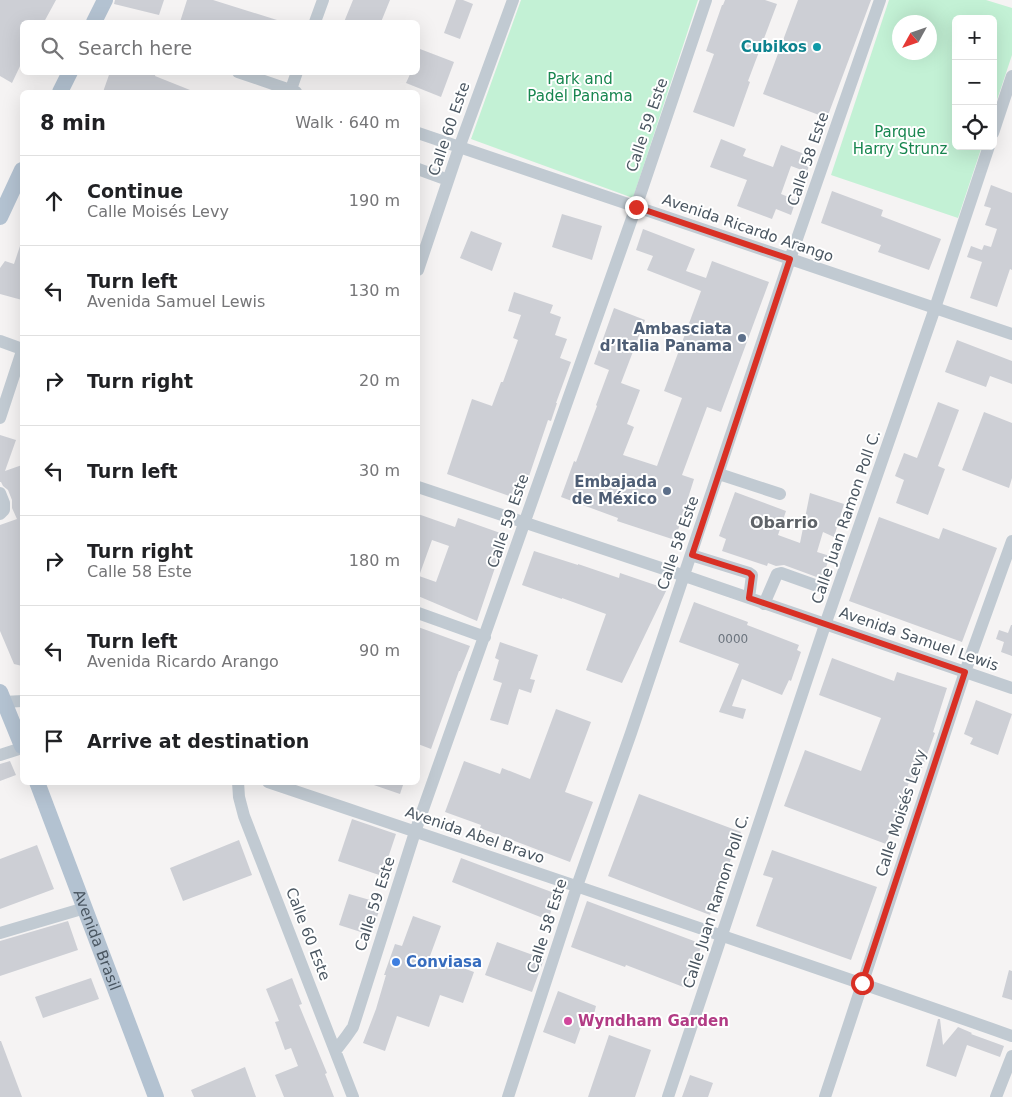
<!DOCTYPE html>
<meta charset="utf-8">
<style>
body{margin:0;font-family:"DejaVu Sans",sans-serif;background:#f6f6f6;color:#202124}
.controls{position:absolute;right:15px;top:15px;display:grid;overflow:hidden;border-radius:8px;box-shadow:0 5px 20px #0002}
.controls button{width:45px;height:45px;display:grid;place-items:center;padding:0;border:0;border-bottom:1px solid #e0e0e0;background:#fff;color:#202124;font:25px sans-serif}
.compass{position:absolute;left:892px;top:15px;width:45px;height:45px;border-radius:50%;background:#fff;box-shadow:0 5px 20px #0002;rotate:230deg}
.stop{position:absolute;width:15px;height:15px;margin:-11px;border:4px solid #d93025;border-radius:50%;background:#fff}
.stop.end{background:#d93025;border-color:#fff;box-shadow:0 1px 5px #0008}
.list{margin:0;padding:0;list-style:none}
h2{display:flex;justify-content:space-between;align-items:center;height:65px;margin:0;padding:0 20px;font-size:21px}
h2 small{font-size:16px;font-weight:400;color:#757577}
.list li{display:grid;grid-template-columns:32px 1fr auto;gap:15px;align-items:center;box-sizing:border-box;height:90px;padding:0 20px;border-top:1px solid #e0e0e0}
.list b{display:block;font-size:19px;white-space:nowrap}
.list p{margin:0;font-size:16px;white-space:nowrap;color:#757577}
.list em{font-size:16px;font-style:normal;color:#757577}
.icon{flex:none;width:28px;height:28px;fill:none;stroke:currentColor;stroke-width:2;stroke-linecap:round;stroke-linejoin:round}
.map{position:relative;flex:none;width:1012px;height:1097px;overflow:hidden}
.search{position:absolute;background:#fff;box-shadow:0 5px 20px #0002;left:20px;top:20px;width:400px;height:55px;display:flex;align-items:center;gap:12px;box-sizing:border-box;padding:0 18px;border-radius:8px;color:#757577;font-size:19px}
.panel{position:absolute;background:#fff;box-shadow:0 5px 20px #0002;left:20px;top:90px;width:400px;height:695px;border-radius:8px}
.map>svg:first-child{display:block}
.green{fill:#c3f1d5;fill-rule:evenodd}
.building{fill:#cdcfd5;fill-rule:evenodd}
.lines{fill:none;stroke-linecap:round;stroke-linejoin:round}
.minor{stroke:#c1cad2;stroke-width:12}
.major{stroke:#b3c2d1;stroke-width:16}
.route{stroke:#d93025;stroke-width:6}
.culture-dot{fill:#0f9aa8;stroke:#fff;stroke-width:2}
.service-dot{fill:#5c6f8a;stroke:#fff;stroke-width:2}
.shop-dot{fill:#3f7fe0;stroke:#fff;stroke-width:2}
.hotel-dot{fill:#d1479c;stroke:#fff;stroke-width:2}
.labels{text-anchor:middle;stroke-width:4;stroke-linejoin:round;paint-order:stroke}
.number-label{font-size:12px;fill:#6b747e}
.culture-label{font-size:15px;font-weight:bold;fill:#0d838f;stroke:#fff;text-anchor:end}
.park-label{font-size:15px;fill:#17864f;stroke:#fff}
.street-label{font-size:15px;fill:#4a5661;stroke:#fff}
.service-label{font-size:15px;font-weight:bold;fill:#4e5e75;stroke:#fff;text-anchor:end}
.shop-label{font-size:15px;font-weight:bold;fill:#366cbe;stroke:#fff;text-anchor:start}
.hotel-label{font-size:15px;font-weight:bold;fill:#b23c85;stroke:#fff;text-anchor:start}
.neighbourhood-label{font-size:16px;font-weight:bold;fill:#5f6368;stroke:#fff}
</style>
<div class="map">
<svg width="1012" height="1097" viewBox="0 0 1012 1097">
<rect width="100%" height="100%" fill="#f5f3f3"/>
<path class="green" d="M521,0h177l-65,198 -162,-59z
M889,0h97l26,8v47l-19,57v-93h-37v127h26l-24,72 -127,-43zM930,22v30h-30v-30z"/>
<path class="building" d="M0,0h56l-12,22h-22v40l-10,21 -12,-7z
M115,0h49l-5,15 -45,-11z
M187,0h26l64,20v2h-97z
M353,0h37l-9,22h-37z
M456,0h7l10,4 -13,35 -16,-6z
M725,0h40l12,4 -29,77 2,1 -16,45 -41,-15 21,-58 -8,-3 16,-46h1z
M798,0h73l-44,118 -64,-24z
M420,49l34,13 -13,35 -35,-14 5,-11h7v-18z
M110,72h46l-1,4 40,16h-92z
M721,139l25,10 -3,7 30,11 8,-22 31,12 -5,15 -16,-6 -10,28 15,6 -5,15 -15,-6 -4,10 -35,-13 10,-26 -37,-13z
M991,185l21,8v77l-2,-1 -13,38 -27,-9 12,-36 -15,-5 4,-11 11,4 2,-5 7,2 6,-18 -12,-4 6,-17 -7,-2z
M832,191l51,19 -2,6 60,23 -12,31 -51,-18 3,-7 -60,-22z
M562,214l40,12 -10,34 -40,-13z
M643,229l52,20 -9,22 20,7 6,-17 57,21 -48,130 -14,-5 -25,68 12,4 -19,61 -58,-19 1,-3 -57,-21 13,-36 2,1 21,-56 -1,-1 13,-35 -15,-6 20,-56 31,12 -24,63 19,7 -13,34 7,3 -11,28 34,11 25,-68 -18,-7 37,-100 -54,-21 6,-14 -17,-6z
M471,231l31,12 -10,28 -32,-13z
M21,243h1v57l-22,-6v-26l5,-7 9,3z
M514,292l39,13 -3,8 11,4 -6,18 12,4 -7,19 11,4 -15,41h1l-6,18 -3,-1 -27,80 -74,-26 25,-75 20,7 9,-24h2l15,-42 -5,-2 8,-23 -13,-4z
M957,340l55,21v23l-22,-8 -4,11 -41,-15z
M938,402l21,8 -21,56 7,3 -17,46 -32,-12 8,-23 -9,-4 9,-23 13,5z
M984,412l28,11v55l-3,10 -47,-18z
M0,435l16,5 -11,31 17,-6v201l-8,-2 -14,-33v-106l17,-6 -5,-11v-8l-4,-10 -5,-4 -2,-4h-1z
M735,492l51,19 -8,24 22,8 10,-50 34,11 -10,33 -11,-5 -6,20 13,4 -8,23 -38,-14 -8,1 -8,-3 -1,3 -45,-15 4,-12 -7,-3z
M418,514l37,13 3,-9 48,17 -29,86 -59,-25zM432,540l17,6 -13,36 -17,-6z
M879,517l60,22 4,-11 54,20 -35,94 -113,-41z
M534,551l44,14v-1l41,14 1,-5 47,16 -45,94 -36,-13 20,-56 -44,-16v1l-40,-14z
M694,602l54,20 -1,3 52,20 -2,5 4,2 -10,29 -2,-1 -7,15 -40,-16 -10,27 14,3 -3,10 -24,-7 20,-48 -60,-22z
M1011,625h1v31l-11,-4 3,-10 -8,-3 3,-9 9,3z
M418,627l52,19 -10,25h-1l-28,78 -13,-5z
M500,642l38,13 -8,24 5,1 -4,13 -12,-4 -11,36 -18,-5 12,-37 -9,-3 6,-20 -4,-2z
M832,658l62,23 3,-9 50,16 -14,44 2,1 -17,46 -7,-2 -25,67 -102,-38 21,-56 56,21 20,-53 -62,-23z
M976,700l36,14 -14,41 -28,-11 3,-6 -9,-4z
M556,709l35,13 -26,70 28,10 -23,60 -90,-34 1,-3 -36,-13 19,-51 36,13 2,-6 28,11z
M10,761l6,14 -16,6v-17z
M371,782h33l-4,12 -29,-10z
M639,794l102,38 -31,83 -102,-39z
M352,819l44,15 -14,42 -44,-15z
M239,840l13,35 -69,26 -13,-33z
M37,845l17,44 -54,20v-50z
M772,850l105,37 -26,73 -95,-34 17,-48 -10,-3z
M461,858l96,36 -9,26 -96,-38z
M349,894l28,8 -2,8 4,1 -7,21 -4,-2 -1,4 -28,-9z
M587,901l115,43 -16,44 -60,-23 -1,2 -54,-20z
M413,916l28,10 -11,30 44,16 -11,31 -23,-8 -11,32 -32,-11 -12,35 -22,-8 13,-34 10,-34h-2l11,-31 7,2z
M68,921l10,29 -78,26v-35z
M497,942l47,17 -12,33 -47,-17z
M1009,970l3,1v29l-10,-3z
M91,978l8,21 -56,19 -8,-21z
M292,978l10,26 -3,1 28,68 -2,1 9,23h-50l-9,-22 23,-9 -7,-18 -6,2 -10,-28 4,-1 -13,-32z
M558,991l38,15 -3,12 -3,-2 -3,10 -5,-2 -7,20 -32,-12z
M938,1019h2l3,26 15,-18 14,6 -1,1 33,12 -4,11 -33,-12 -11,32 -30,-11z
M609,1035l42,15 -16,47h-47z
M0,1041h1l21,56h-22z
M245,1067l11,30h-62l-3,-7z
M690,1075l23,8 -5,14h-26z"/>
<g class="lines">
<path class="minor" d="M315,22l8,-22
M238,72l58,20
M290,92l7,-20
M418,133l594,201
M993,133l19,-57
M418,169l30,11
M418,270l41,-122 54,-148
M0,341l22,8
M0,418l22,-67
M719,474l61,20
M418,487l267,89 327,112
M0,493l4,10v7l-4,4
M691,555l58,18 3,2 -3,23
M764,604l13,-30 4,-1 42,15
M418,613l67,24
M4,702l18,-1
M0,755l22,-7
M238,782l1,15 5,19 109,281
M268,782c249,84 497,167 744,254
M0,933l85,-25
M336,1050l10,-13 7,-10 62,-195 221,-625 70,-207
M508,1097l69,-211 54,-153 159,-474 90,-259
M668,1097l157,-472 110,-317 54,-162
M825,1097l140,-425 47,-131
M996,1097l16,-41"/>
<g class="major">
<path d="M94,22l11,-22"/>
<path d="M60,92l10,-20"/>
<path d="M0,217l22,-47"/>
<path d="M0,692l22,54"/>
<path id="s1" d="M37,782l119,315"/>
</g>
</g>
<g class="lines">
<path class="route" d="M636,207l154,52 -98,296 57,18 3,3 -3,22 216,74 -103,311"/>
</g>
<circle class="culture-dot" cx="817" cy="47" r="5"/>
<g class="service-dot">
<circle cx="742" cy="338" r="5"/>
<circle cx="667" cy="491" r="5"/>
</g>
<circle class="shop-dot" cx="396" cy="962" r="5"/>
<circle class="hotel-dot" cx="568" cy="1021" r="5"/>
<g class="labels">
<g class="number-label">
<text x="733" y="643">0000</text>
</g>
<g class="culture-label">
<text x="807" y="52">Cubikos</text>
</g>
<g class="park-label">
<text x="580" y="84">Park and<tspan x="580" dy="17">Padel Panama</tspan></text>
<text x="900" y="137">Parque<tspan x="900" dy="17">Harry Strunz</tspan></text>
</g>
<g class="street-label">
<text transform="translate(647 125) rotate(-71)" y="5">Calle 59 Este</text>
<text transform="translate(449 129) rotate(-71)" y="5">Calle 60 Este</text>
<text transform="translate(808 159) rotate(-71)" y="5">Calle 58 Este</text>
<text transform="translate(748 228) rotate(19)" y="5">Avenida Ricardo Arango</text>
<text transform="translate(846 517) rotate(-71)" y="5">Calle Juan Ramon Poll C.</text>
<text transform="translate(508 521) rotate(-71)" y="5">Calle 59 Este</text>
<text transform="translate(678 543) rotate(-71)" y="5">Calle 58 Este</text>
<text transform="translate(919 639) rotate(19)" y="5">Avenida Samuel Lewis</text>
<text transform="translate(901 813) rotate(-72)" y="5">Calle Moisés Levy</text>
<text transform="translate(475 835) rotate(19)" y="5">Avenida Abel Bravo</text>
<text transform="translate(716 901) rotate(-72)" y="5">Calle Juan Ramon Poll C.</text>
<text transform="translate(375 904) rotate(-72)" y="5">Calle 59 Este</text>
<text transform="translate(547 926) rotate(-72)" y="5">Calle 58 Este</text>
<text transform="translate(308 934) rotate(69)" y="5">Calle 60 Este</text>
<text dy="5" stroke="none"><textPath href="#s1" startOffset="169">Avenida Brasil</textPath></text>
</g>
<g class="service-label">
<text x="732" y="334">Ambasciata<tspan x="732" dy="17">d’Italia Panama</tspan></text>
<text x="657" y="487">Embajada<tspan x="657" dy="17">de México</tspan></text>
</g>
<g class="shop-label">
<text x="406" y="967">Conviasa</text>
</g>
<g class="hotel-label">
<text x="578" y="1026">Wyndham Garden</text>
</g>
<g class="neighbourhood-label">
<text x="784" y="528">Obarrio</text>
</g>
</g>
</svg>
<div class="controls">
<button>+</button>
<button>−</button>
<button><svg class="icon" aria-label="locate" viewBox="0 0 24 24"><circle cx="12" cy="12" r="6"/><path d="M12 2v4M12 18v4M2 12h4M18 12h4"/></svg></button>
</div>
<svg class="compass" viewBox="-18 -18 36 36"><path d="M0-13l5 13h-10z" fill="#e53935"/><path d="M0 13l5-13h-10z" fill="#757577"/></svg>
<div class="stop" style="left:862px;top:983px"></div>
<div class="stop end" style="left:636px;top:207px"></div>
<div class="search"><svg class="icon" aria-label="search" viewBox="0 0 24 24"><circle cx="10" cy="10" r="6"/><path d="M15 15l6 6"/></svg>Search here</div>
<section class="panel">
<h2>8 min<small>Walk · 640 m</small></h2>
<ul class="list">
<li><svg class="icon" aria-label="ahead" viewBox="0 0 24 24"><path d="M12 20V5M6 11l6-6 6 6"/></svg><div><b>Continue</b><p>Calle Moisés Levy</p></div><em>190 m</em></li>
<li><svg class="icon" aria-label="left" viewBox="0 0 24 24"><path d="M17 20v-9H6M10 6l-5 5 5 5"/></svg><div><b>Turn left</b><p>Avenida Samuel Lewis</p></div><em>130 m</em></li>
<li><svg class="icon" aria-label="right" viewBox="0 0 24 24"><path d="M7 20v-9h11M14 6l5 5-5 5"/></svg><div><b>Turn right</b></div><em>20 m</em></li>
<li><svg class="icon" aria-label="left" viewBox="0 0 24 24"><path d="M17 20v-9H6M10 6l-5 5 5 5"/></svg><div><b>Turn left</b></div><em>30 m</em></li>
<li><svg class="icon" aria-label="right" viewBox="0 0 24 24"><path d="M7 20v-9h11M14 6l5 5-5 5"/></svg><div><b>Turn right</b><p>Calle 58 Este</p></div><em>180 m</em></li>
<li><svg class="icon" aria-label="left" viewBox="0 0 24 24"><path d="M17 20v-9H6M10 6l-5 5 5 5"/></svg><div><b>Turn left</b><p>Avenida Ricardo Arango</p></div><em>90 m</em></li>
<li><svg class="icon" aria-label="arrive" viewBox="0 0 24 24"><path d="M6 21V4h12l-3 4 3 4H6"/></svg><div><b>Arrive at destination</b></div></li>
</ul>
</section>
</div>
